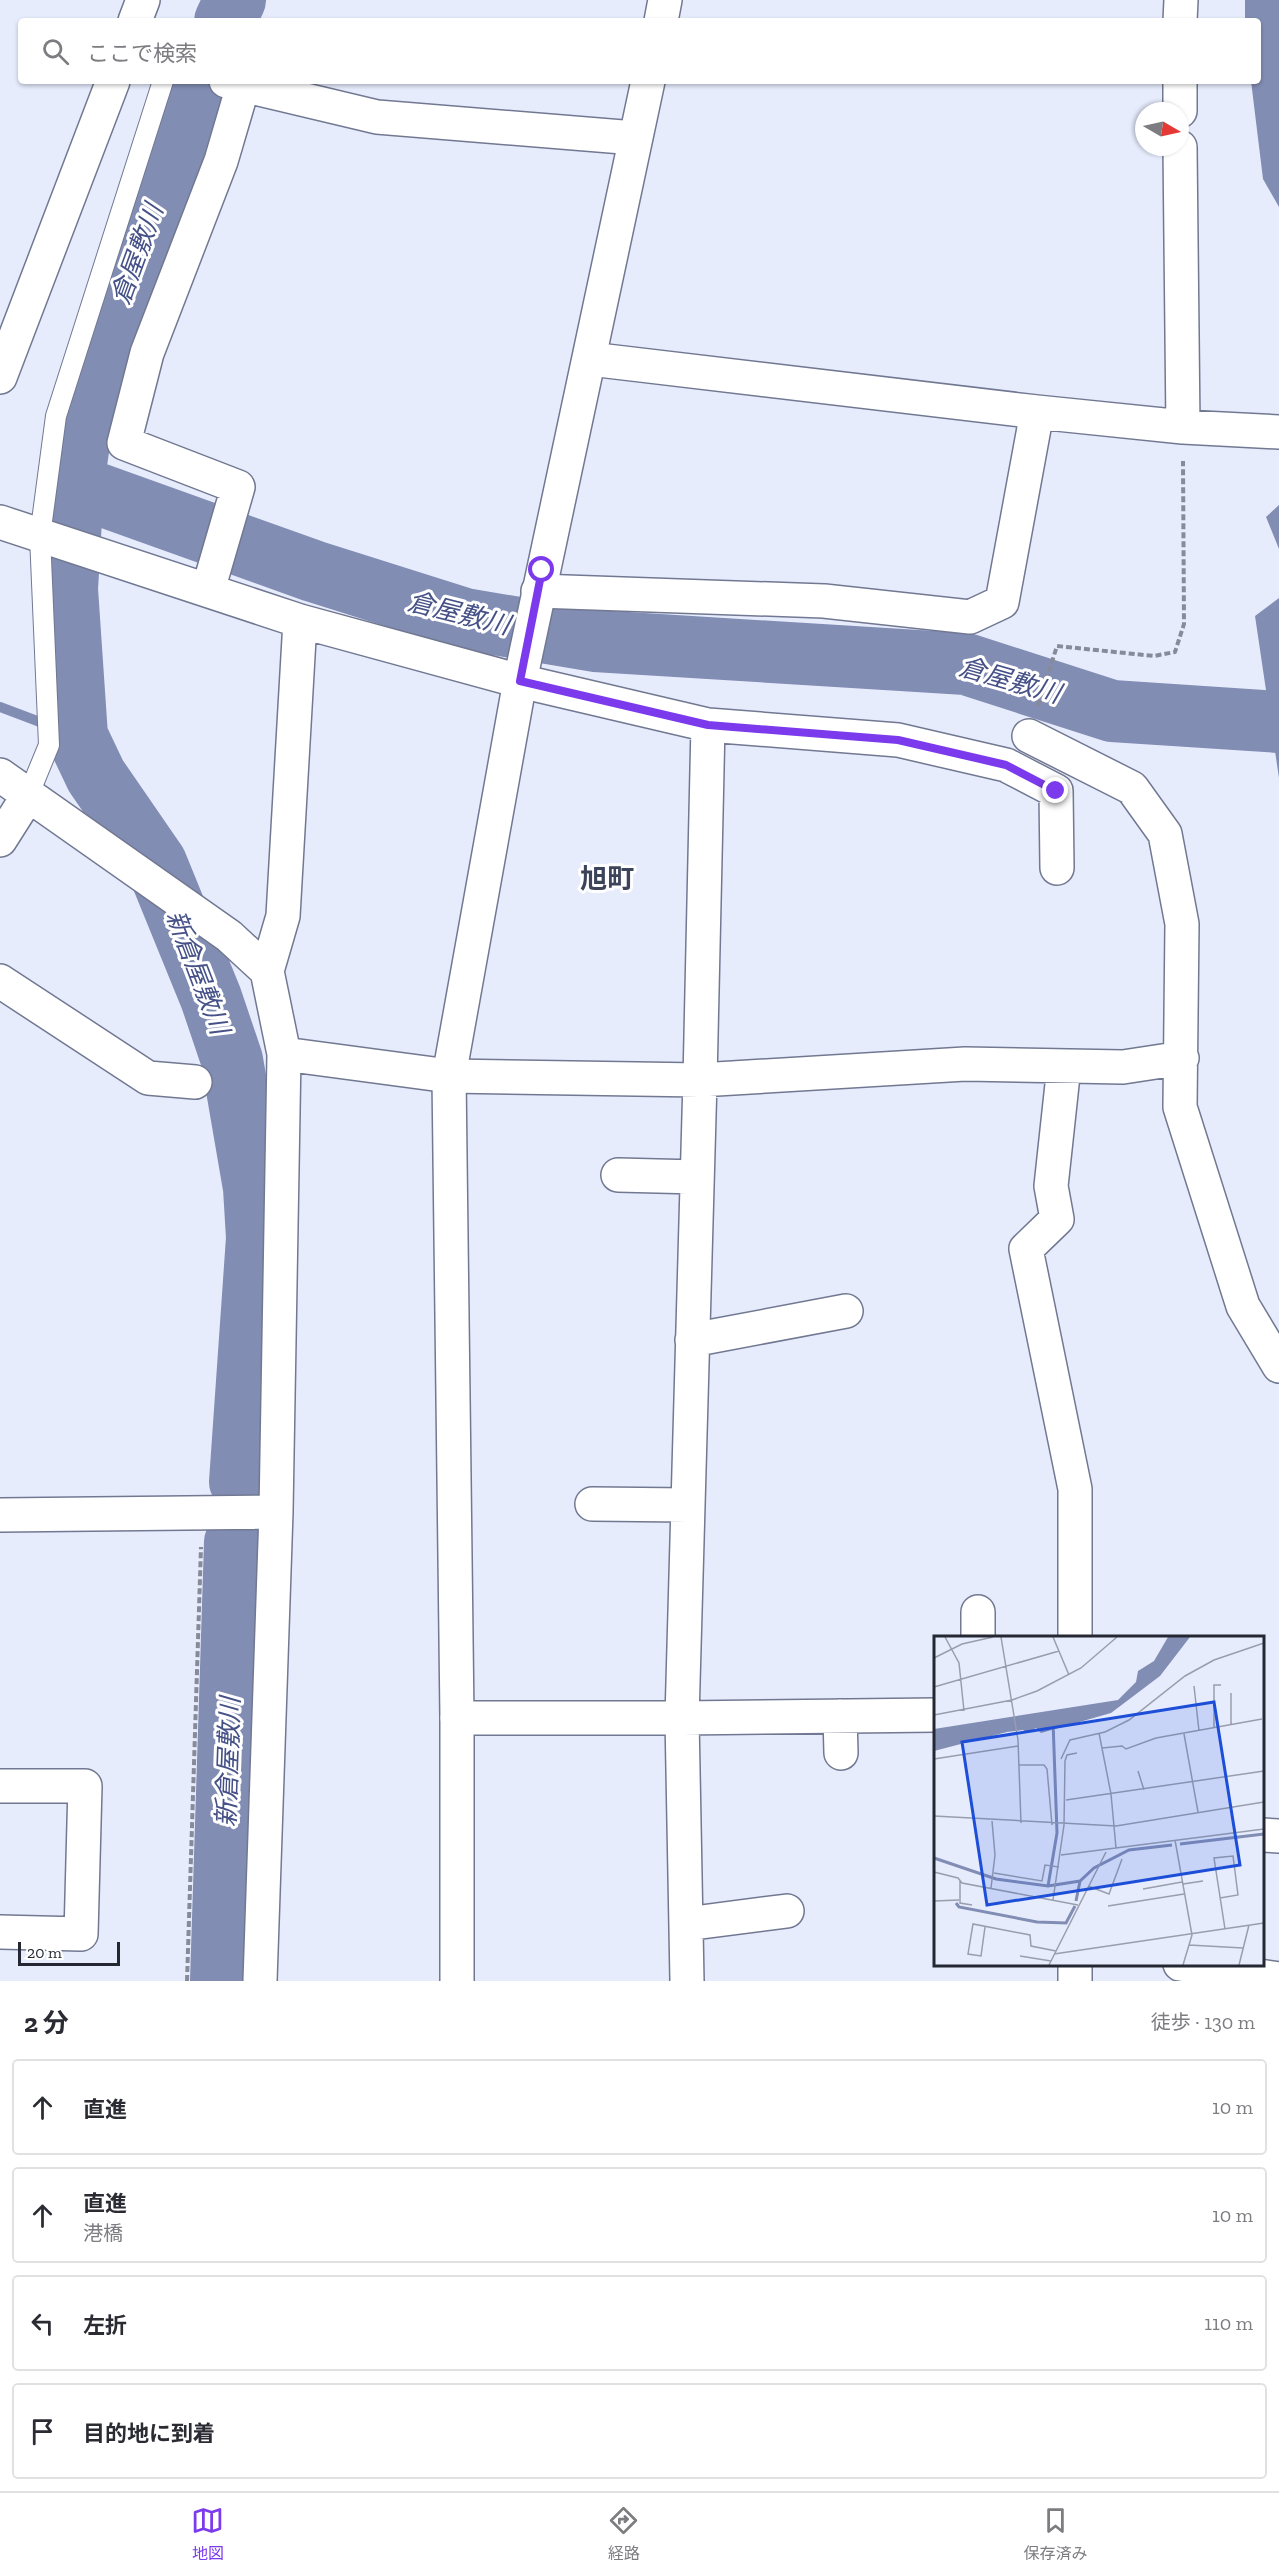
<!DOCTYPE html>
<html lang="ja">
<meta charset="utf-8">
<style>
body{margin:0;font-family:"Zilla Slab","Noto Sans JP",serif;background:#f7f7f7;color:#2b2b33}
.compass{position:absolute;left:1135px;top:102px;width:54px;height:54px;border-radius:50%;background:#fff;box-shadow:0 2px 4px #0004;rotate:99deg}
.scale{position:absolute;left:18px;bottom:15px;width:102px;box-sizing:border-box;padding-left:6px;border:3px solid #252832;border-top:0;font-size:16px;line-height:21px;white-space:nowrap;color:#252832;-webkit-text-stroke:4px #fff;paint-order:stroke}
.stop{position:absolute;width:18px;height:18px;margin:-14px;border:4px solid #7c3aed;border-radius:50%;background:#fff}
.stop.end{background:#7c3aed;border-color:#fff;box-shadow:0 2px 6px #0008}
.list{margin:0;padding:0;list-style:none}
h2{display:flex;justify-content:space-between;align-items:center;height:78px;margin:0;padding:0 24px;font-size:26px}
h2 small{font-size:20px;font-weight:400;color:#7c7c81}
.list li{display:grid;grid-template-columns:39px 1fr auto;gap:18px;align-items:center;box-sizing:border-box;height:96px;margin:0 12px 12px;padding:0 12px;border:2px solid #e1e1e2;border-radius:6px}
.list b{display:block;font-size:22px;white-space:nowrap}
.list p{margin:0;font-size:20px;white-space:nowrap;color:#7c7c81}
.list em{font-size:20px;font-style:normal;color:#7c7c81}
.icon{flex:none;width:33px;height:33px;fill:none;stroke:currentColor;stroke-width:2;stroke-linecap:round;stroke-linejoin:round}
.map{position:relative;flex:none;width:1279px;height:1981px;overflow:hidden}
.search{position:absolute;background:#fff;box-shadow:0 2px 4px #0004;left:18px;right:18px;top:18px;height:66px;display:flex;align-items:center;gap:15px;box-sizing:border-box;padding:0 21px;border-radius:6px;color:#7c7c81;font-size:22px}
.sheet{height:510px;background:#fff}
nav{display:flex;justify-content:space-around;align-items:center;box-sizing:border-box;height:84px;border-top:2px solid #e1e1e2;background:#fff;font-size:16px;color:#7c7c81}
nav a{display:grid;justify-items:center;gap:3px}
nav .on{color:#7c3aed}
.map>svg:first-child{display:block}
.water{fill:#828db4}
.lines{fill:none;stroke-linecap:round;stroke-linejoin:round}
.stream{stroke:#828db4;stroke-width:10}
.river{stroke:#828db4;stroke-width:62}
.service-casing{stroke:#717891;stroke-width:22}
.minor-casing{stroke:#717891;stroke-width:36}
.tertiary-casing{stroke:#717891;stroke-width:36}
.path{stroke:#878b99;stroke-width:4;stroke-dasharray:6 3;stroke-linecap:butt}
.service{stroke:#fff;stroke-width:20}
.minor{stroke:#fff;stroke-width:33}
.tertiary{stroke:#fff;stroke-width:33}
.route{stroke:#7c3aed;stroke-width:8}
.labels{text-anchor:middle;stroke-width:6;stroke-linejoin:round;paint-order:stroke}
.water-label{font-size:26px;font-style:italic;fill:#455187;stroke:#fff}
.quarter-label{font-size:27px;font-weight:bold;fill:#3d445a;stroke:#fff}
.inset-river{fill:none;stroke:#828db4;stroke-width:3}
.inset-road{fill:none;stroke:#999eac;stroke-width:1.5}
.view{fill:#1d4ed8;fill-opacity:0.15;stroke:#1d4ed8;stroke-width:3}
.inset-edge{fill:none;stroke:#252832;stroke-width:3}
</style>
<div class="map">
<svg width="1279" height="1981" viewBox="0 0 1279 1981">
<rect width="100%" height="100%" fill="#e7ecfd"/>
<path class="water" d="M1245,0h34v207l-16,-28 -12,-98h7v-60h-13z
M1279,505v44l-13,-32z
M1279,598v180l-24,-162z"/>
<g class="lines">
<path class="stream" d="M0,707l77,29"/>
<path class="river" d="M225,21l10,-21
M199,81l-114,320 -12,84 -6,104 10,147 19,40 60,87 55,135 21,62 22,128 3,50 -17,244
M73,485l240,86 152,48 130,22 371,23 146,47 167,11
M221,1981l14,-439"/>
<defs>
<path id="service" d="M28,796l21,-51 -9,-209 16,-120 107,-335"/>
<path id="minor" d="M135,21l8,-21
M1180,21l1,-21
M226,81l151,36 258,21
M1180,111v-30
M1180,147l3,280
M590,359l447,53 146,15 96,5
M0,377l113,-296
M0,522l300,99 220,60 188,44 190,15 108,25 50,26 1,77
M208,590l30,-103 -114,-44 23,-90 74,-192 22,-75
M538,591l286,10 146,16 32,-15 35,-190
M1029,736l103,52 33,46 17,90 -2,183 63,199 36,60
M0,775l229,161 38,35
M0,840l28,-44
M0,981l148,97 47,4
M284,1054l165,22 251,4 265,-16 158,3 59,-9
M1064,1066l-13,120 6,33 -31,30 49,240v149
M618,1175l79,2
M692,1340l154,-29
M592,1504l96,1
M0,1515l276,-3
M978,1612v26
M840,1716l1,37
M457,1718h225l254,-3
M0,1786h85l-4,148 -81,-2
M1262,1835l17,1
M686,1924l101,-13
M1075,1964v17
M1180,1964l99,15
M260,1981l16,-469 8,-458 -17,-83 16,-55 17,-295
M687,1981l-5,-263 18,-638 8,-355"/>
<path id="tertiary" d="M661,21l4,-21
M457,1981v-263l-8,-642 71,-395 128,-600"/>
</defs>
<use href="#service" class="service-casing"/>
<use href="#minor" class="minor-casing"/>
<use href="#tertiary" class="tertiary-casing"/>
<path class="path" d="M1038,706l19,-60 97,10 21,-4 9,-28 -1,-163
M187,1981l14,-434"/>
<use href="#service" class="service"/>
<use href="#minor" class="minor"/>
<use href="#tertiary" class="tertiary"/>
</g>
<g class="lines">
<path class="route" d="M542,570l-22,111 188,44 190,15 108,25 50,26"/>
</g>
<g class="labels">
<g class="water-label">
<text transform="translate(137 254) rotate(-70)" y="9">倉屋敷川</text>
<text transform="translate(459 613) rotate(14)" y="9">倉屋敷川</text>
<text transform="translate(1010 680) rotate(16)" y="9">倉屋敷川</text>
<text transform="translate(198 972) rotate(69)" y="9">新倉屋敷川</text>
<text transform="translate(228 1762) rotate(-88)" y="9">新倉屋敷川</text>
</g>
<g class="quarter-label">
<text x="607" y="888">旭町</text>
</g>
</g>
<g transform="translate(934 1636)">
<rect width="330" height="330" fill="#e7ecfd"/>
<path d="M234,1h22l-30,39 -49,37 -70,20 -5,-5 -8,5 -5,-3 -16,2 -73,19v-22l184,-29 18,-18 2,-11 16,-10z" fill="#828db4"/>
<path class="inset-river" d="M246,208l84,-10M0,222l62,21 52,7 32,-5 14,-13 35,-18 43,-5M114,250l9,-53 -4,-112M142,265l4,-20M22,267l3,4 78,15 29,1 9,-17"/>
<path class="inset-road" d="M11,1l14,26 5,48M67,1l17,103 3,83M119,1l16,38M0,22l28,-14 31,-7M330,29v62M260,50l5,45M0,51l125,-36M297,57v33M0,79l78,-15 25,-9 44,-23 36,-31M280,93v-44h7M165,97l12,61 5,54M250,98l14,78M168,112l20,-2 4,3 30,-11 106,-19M0,123l84,-13M127,123l9,-19 35,-8 24,-12 56,-44 29,-16 50,-17M85,129h25l3,4 5,56M204,135l6,19M132,164l198,-29M0,180l182,10 148,-24M241,204l17,95 -9,30M127,219l203,-26M0,236l24,6 4,5 116,22M60,237l48,8 3,-16 14,2M26,245v22l12,2M249,248l20,-3M154,250l21,8 13,-35M57,252l4,-33 -3,-34M209,253l39,-7M286,262l18,-3 -5,-39 -19,2 11,71M119,264l11,-75 1,-64 2,-6 10,-2M0,265l25,-1M174,270l76,-12M51,291l-4,29 -13,-2 5,-30 57,11 1,11 25,5M255,309l54,3M120,318l210,-31M86,320l31,5M115,329l57,-113M305,329l10,-40"/>
<path class="view" d="M280,66l26,163 -253,40 -25,-163z"/>
<rect width="330" height="330" class="inset-edge"/>
</g>
</svg>
<svg class="compass" viewBox="-18 -18 36 36"><path d="M0-13l5 13h-10z" fill="#e53935"/><path d="M0 13l5-13h-10z" fill="#7c7c81"/></svg>
<div class="scale">20 m</div>
<div class="stop" style="left:542px;top:570px"></div>
<div class="stop end" style="left:1056px;top:791px"></div>
<div class="search"><svg class="icon" aria-label="search" viewBox="0 0 24 24"><circle cx="10" cy="10" r="6"/><path d="M15 15l6 6"/></svg>ここで検索</div>
</div>
<section class="sheet">
<h2>2 分<small>徒歩 · 130 m</small></h2>
<ul class="list">
<li><svg class="icon" aria-label="ahead" viewBox="0 0 24 24"><path d="M12 20V5M6 11l6-6 6 6"/></svg><div><b>直進</b></div><em>10 m</em></li>
<li><svg class="icon" aria-label="ahead" viewBox="0 0 24 24"><path d="M12 20V5M6 11l6-6 6 6"/></svg><div><b>直進</b><p>港橋</p></div><em>10 m</em></li>
<li><svg class="icon" aria-label="left" viewBox="0 0 24 24"><path d="M17 20v-9H6M10 6l-5 5 5 5"/></svg><div><b>左折</b></div><em>110 m</em></li>
<li><svg class="icon" aria-label="arrive" viewBox="0 0 24 24"><path d="M6 21V4h12l-3 4 3 4H6"/></svg><div><b>目的地に到着</b></div></li>
</ul>
</section>
<nav>
<a class="on"><svg class="icon" aria-label="map" viewBox="0 0 24 24"><path d="M3 6l6-2 6 2 6-2v14l-6 2-6-2-6 2zM9 4v14M15 6v14"/></svg>地図</a>
<a><svg class="icon" aria-label="directions" viewBox="0 0 24 24"><path d="M12 3l9 9-9 9-9-9zM9 14v-3h6M13 9l2 2-2 2"/></svg>経路</a>
<a><svg class="icon" aria-label="saved" viewBox="0 0 24 24"><path d="M7 4h10v16l-5-4-5 4z"/></svg>保存済み</a>
</nav>
